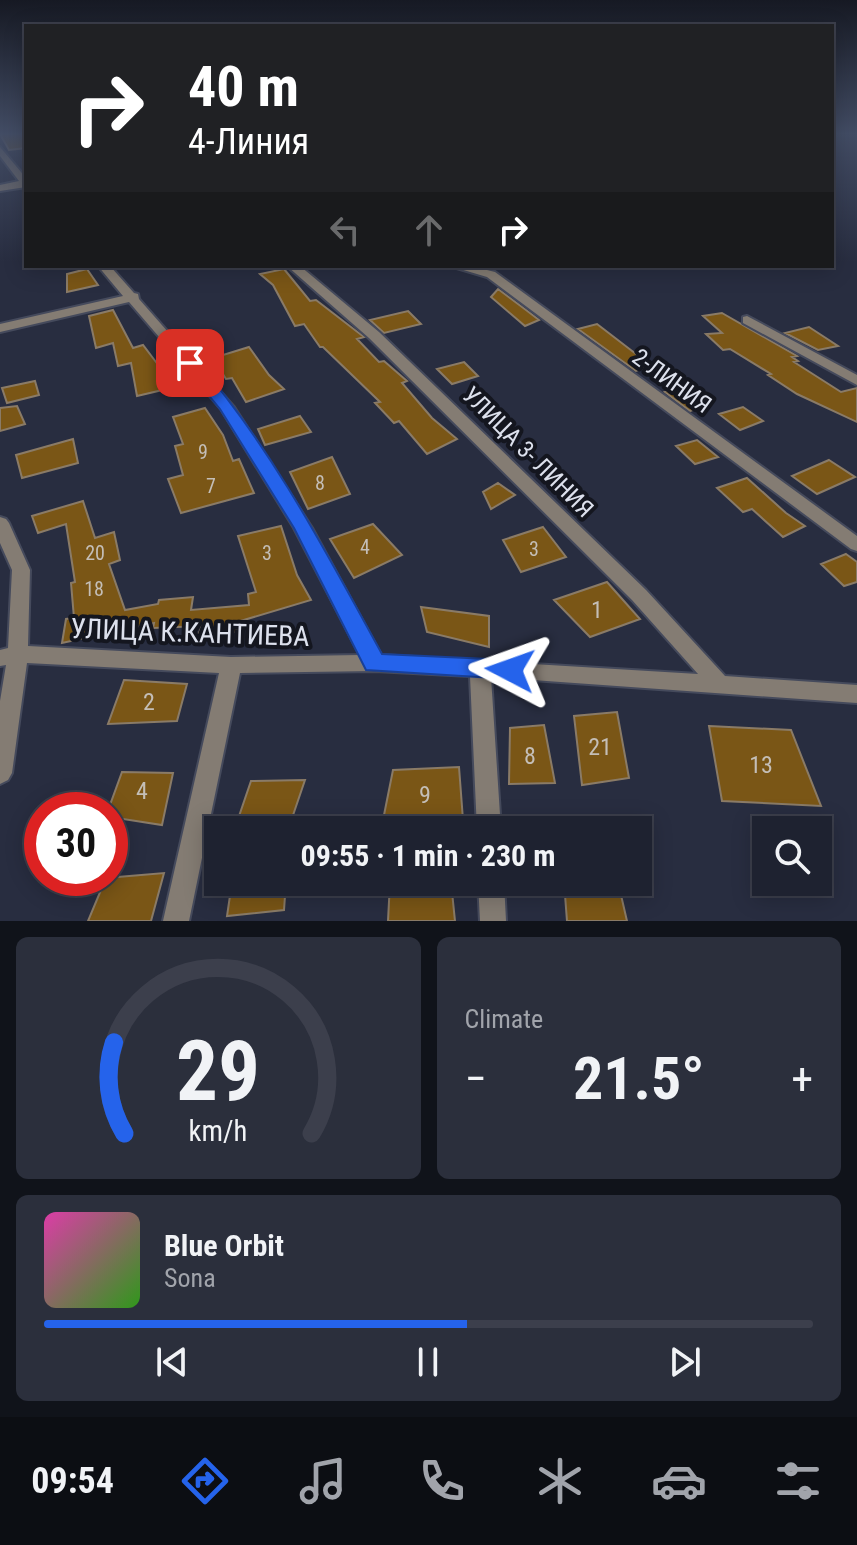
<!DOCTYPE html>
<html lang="en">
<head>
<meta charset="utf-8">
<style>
  body { margin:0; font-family:"Roboto Condensed",sans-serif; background:#2b2f3c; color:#f1f3f6; height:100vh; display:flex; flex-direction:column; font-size:30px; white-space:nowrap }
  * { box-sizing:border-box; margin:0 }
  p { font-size:26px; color:#a1a4ab }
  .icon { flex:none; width:44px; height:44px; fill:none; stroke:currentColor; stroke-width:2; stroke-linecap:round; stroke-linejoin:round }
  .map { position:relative; height:921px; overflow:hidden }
  .side { display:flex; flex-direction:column; gap:16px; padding:16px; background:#10131a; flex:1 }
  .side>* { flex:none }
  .banner { position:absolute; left:24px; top:24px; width:810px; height:244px; border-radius:0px; box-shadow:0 4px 20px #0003,0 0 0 2px #3c3f4c; background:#202124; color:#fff; overflow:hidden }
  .tools { position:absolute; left:752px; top:816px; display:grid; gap:16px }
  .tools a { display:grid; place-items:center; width:80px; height:80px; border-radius:0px; background:#1e2230; box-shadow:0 4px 20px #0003,0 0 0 2px #3c3f4c; font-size:40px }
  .speed { position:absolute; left:24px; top:792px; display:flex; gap:16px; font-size:40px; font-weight:700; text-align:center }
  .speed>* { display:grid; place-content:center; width:104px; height:104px; border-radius:50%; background:#1e2230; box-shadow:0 4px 20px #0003,0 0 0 2px #3c3f4c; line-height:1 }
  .speed .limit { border:12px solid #d22; background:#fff; color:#111 }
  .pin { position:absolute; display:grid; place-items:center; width:68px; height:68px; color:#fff; margin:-34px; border-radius:16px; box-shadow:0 4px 12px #0006 }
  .me { position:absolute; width:88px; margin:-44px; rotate:274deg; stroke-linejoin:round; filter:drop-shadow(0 0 6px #0008) }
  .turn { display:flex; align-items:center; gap:28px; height:168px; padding:0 32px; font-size:36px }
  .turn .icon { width:104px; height:104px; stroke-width:2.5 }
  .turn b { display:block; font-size:56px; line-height:68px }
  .lanes { display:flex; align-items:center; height:76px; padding:0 32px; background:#0003; justify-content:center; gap:40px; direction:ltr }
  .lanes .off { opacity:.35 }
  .big { font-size:60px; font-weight:700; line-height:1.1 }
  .side .tile { flex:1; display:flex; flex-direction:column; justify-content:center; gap:12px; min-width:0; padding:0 28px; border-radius:12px; background:#2b2f3c }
  .side .dial { align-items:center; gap:0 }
  .dial svg { height:208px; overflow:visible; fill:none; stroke:#3c3f4c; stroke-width:7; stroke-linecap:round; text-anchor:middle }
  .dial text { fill:#f1f3f6; stroke:none }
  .song { display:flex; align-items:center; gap:24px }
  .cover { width:96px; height:96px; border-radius:12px; background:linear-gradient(135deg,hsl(320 70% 55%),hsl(110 70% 35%)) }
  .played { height:8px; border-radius:4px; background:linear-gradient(90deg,#2563eb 55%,#3c3f4c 55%) }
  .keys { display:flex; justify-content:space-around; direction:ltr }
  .heat { display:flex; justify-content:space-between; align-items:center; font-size:44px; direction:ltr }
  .side .tiles { flex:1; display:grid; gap:16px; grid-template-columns:1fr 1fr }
  .tile:last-child { grid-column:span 2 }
  .trip { position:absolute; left:204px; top:816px; width:448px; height:80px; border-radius:0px; background:#1e2230; box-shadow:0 4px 20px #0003,0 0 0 2px #3c3f4c; font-weight:700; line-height:80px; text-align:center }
  .tabs { display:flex; height:128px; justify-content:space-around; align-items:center; background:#0c0e13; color:#a1a4ab }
  .tabs .icon { width:56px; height:56px }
  .tabs .selected { color:#2563eb }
  .tabs b { font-size:36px; color:#f1f3f6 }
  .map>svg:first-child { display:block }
  .building { fill:#7a5616; stroke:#8a7b67; stroke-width:2 }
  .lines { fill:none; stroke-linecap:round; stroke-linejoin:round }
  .street-casing { stroke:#454a5c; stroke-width:4 }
  .street { fill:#847c73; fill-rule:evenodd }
  .route { fill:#2563eb; stroke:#184099; stroke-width:2 }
  .labels { text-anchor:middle; stroke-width:8; stroke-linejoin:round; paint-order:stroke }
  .number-label { font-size:20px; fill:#c4beb7 }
  .street-label { font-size:24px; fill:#dde1ed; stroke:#14161f }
  .near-number-label { font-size:24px; fill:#c4beb7 }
  .near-street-label { font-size:28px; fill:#dde1ed; stroke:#14161f }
</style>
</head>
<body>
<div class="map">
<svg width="857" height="921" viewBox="0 0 857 921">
  <rect width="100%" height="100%" fill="#282d40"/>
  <path class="building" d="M0,134h26v14l-17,2z
    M87,269l11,16 -31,7v-18z
    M284,269l26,32 6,-1 48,37 -7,2 22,23 5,-1 23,20 -5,2 30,35 25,21 -30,15 -28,-33 -5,2 -19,-20 5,-1 -57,-55h-3l-16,-23 -9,2 -22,-41 -13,-11z
    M498,289l28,21 13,10 -14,6 -34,-29z
    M113,310l20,38 10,-3 16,21 17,-4 12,22 -51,12 -6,-33 -13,3 -5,-23 -17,5 -7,-32z
    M408,311l13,13 -37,9 -14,-13z
    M722,313l75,43 -5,1 6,4 -4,1 47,30 16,-4v34l-60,-28 -29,-19 3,-1 -41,-25 -7,1 -17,-16 16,-1 -19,-17z
    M597,324l39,30 17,11 -17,6 -58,-42z
    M809,327l29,19 -20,4 -33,-17z
    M249,347l20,28 15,14 -38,13 -14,-24 -6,1 -13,-21z
    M464,362l14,14 -26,8 -15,-15z
    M35,381l4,14 -32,8 -5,-15z
    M688,386l22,17 -20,8 -25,-19z
    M17,406l8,18 -25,7v-23z
    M743,407l20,14 -23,9 -21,-16z
    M205,408l18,27 10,26 6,-2 15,34 -73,20 -13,-34 15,-4 -8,-29 8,-2 -10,-27z
    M300,416l11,16 -46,13 -7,-16z
    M73,439l5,24 -56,15 -6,-23z
    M697,440l21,17 -23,7 -19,-18z
    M332,457l18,37 -42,15 -18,-37z
    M829,460l26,17 -38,17 -25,-18z
    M747,478l39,35 19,13 -22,11 -31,-28 -9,3 -26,-24z
    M498,483l17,12 -24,14 -8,-17z
    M83,501l12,37 19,-6 6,28 -11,4 16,46 33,-6 1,-4 34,-3 -2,13 58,-5 -1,-11 8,-2 -18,-56 43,-10 16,49 14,25 -74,22v10l-38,1 3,-7 -49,2 1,-5 -92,20 4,-24 8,-1 -3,-35 4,-1 -9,-58 -28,9 -6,-17z
    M373,524l29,31 -48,23 -24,-39z
    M543,527l23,30 -45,15 -18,-32z
    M846,554l11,8v20l-13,4 -23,-22z
    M607,582l33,37 -50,18 -36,-37z
    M421,607l68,9v31l-62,-15z
    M124,680l63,4 -10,37 -69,3z
    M617,712l12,66 -47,7 -8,-69z
    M544,725l11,58 -46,1 1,-56z
    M709,726l82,4 30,76 -99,-5z
    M459,767l4,53h-80l10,-50z
    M122,772l51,1 -11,52 -52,-8v-12z
    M305,780l-15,44 -54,1 15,-44z
    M514,815h46l3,15h-50z
    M164,873l-13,48h-63l18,-43z
    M232,882h54l-2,28 -57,6z
    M390,882h61l4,39h-67z
    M564,882h54l9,39h-60z"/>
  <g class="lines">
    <g class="street-casing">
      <path id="street" d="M0,147l26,31v9l-26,4v-6l19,-4 -19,-25z
        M98,266h12l24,27 4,1 1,5 95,108 78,121 69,127 317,19 -66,-74 -263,-262 -82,-72h13l79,66 267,258 79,86 132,9v18l-366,-26 10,153h-24l-7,-154 -95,-5 -135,2 -51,248h-26l56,-248 -192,-10 -15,110 -4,7 -8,4v-83l6,-36 -6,1v-16l8,-2 4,-78 -12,-27v-26l6,2 3,4 21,47 -2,76 203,11 129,-2 -66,-127 -73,-119 -92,-107 -129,30v-8l123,-28z
        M450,266h21l24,6 362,264v15l-6,-2 -364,-272z
        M747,316l110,59v10l-114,-62v-6z
        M478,882h26l2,39h-26z"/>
    </g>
    <use href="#street" class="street"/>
  </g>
  <linearGradient id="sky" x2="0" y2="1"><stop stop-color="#161923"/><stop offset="0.51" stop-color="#424c64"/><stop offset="1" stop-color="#424c64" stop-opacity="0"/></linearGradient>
  <rect width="857" height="262" fill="url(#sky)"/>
  <path class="route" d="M190,359l6,1c76,88 130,192 186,294l128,6 8,3 4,7 -4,6 -8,3 -144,-9 -72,-142 -74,-119 -38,-46z"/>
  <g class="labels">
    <g class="number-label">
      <text x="203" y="459">9</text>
      <text x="320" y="490">8</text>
      <text x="211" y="493">7</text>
      <text x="365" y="554">4</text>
      <text x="534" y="556">3</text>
      <text x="95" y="560">20</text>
      <text x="267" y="560">3</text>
      <text x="94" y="596">18</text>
    </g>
    <g class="street-label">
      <text transform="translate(672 381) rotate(36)" y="8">2-ЛИНИЯ</text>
      <text transform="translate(528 452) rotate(45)" y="8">УЛИЦА 3- ЛИНИЯ</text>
    </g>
    <g class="near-number-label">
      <text x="597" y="618">1</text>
      <text x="149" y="710">2</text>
      <text x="600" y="755">21</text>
      <text x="530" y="764">8</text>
      <text x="761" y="773">13</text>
      <text x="142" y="799">4</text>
      <text x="425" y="803">9</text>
    </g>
    <g class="near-street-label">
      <text transform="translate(190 632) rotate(2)" y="10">УЛИЦА К.КАНТИЕВА</text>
    </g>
  </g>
</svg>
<div class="tools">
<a><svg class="icon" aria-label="search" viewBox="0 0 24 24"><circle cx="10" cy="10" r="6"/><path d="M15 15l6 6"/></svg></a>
</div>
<div class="speed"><div class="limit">30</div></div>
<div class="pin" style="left:190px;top:363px;background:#d93025"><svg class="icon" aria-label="arrive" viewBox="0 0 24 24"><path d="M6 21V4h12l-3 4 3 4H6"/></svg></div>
<svg class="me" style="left:510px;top:670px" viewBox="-20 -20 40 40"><path d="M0-17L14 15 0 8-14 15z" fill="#2563eb" stroke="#fff" stroke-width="4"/></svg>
<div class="trip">09:55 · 1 min · 230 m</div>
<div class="banner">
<div class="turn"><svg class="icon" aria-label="right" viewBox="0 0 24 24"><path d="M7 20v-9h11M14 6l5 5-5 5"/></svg><div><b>40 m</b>4-Линия</div></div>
<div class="lanes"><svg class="icon off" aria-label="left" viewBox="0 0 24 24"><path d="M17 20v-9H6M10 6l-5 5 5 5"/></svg><svg class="icon off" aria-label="ahead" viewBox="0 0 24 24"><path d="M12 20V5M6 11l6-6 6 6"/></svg><svg class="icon" aria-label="right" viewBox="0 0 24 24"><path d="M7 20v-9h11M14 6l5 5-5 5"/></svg></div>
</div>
</div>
<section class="side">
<div class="tiles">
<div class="tile dial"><svg viewBox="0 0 100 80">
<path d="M14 69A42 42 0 1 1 86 69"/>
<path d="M14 69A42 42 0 0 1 10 34" stroke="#2563eb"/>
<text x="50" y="56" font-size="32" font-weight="700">29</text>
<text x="50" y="72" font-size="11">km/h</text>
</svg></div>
<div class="tile"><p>Climate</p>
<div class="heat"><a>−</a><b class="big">21.5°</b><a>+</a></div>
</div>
<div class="tile">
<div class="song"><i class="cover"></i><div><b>Blue Orbit</b><p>Sona</p></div></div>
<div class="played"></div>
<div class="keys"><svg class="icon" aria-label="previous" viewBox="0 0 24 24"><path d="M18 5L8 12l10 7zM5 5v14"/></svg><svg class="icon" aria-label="pause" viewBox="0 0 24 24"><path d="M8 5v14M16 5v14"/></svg><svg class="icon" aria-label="next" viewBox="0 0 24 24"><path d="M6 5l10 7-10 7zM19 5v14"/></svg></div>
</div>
</div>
</section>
<nav class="tabs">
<b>09:54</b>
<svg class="icon selected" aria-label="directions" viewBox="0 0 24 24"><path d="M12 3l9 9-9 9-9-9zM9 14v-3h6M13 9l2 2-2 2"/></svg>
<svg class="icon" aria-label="music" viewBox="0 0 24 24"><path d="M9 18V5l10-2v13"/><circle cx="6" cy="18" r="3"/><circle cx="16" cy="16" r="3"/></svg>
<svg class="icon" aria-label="phone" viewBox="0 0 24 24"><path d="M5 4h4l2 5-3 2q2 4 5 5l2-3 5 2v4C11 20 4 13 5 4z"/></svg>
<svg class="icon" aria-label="climate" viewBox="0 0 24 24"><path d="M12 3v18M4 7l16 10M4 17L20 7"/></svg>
<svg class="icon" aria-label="car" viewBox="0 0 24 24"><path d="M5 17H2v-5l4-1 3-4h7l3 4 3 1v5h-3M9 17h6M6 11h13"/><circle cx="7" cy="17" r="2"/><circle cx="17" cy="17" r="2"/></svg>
<svg class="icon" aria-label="filters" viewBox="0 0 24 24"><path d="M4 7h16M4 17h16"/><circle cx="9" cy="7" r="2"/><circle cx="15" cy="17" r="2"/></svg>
</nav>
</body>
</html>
